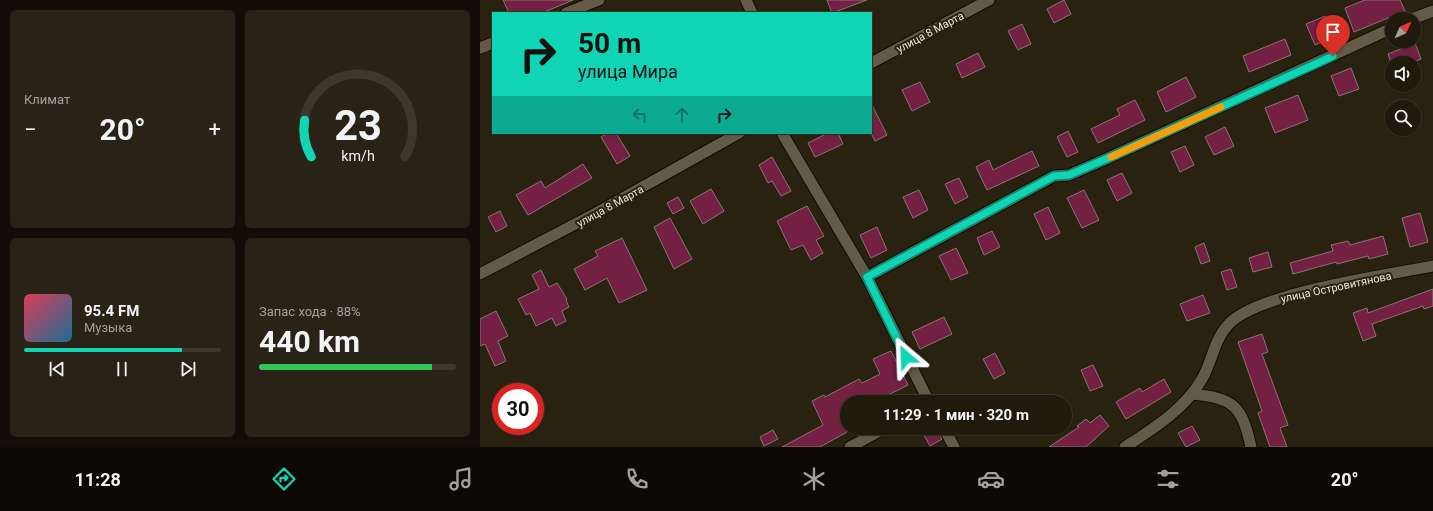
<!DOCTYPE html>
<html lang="ru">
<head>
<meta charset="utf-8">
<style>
  body { margin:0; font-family:Roboto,sans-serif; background:#282316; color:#f1f3f6; height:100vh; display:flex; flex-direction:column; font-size:15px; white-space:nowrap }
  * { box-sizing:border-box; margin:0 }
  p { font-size:13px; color:#a2a19d }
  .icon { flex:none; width:22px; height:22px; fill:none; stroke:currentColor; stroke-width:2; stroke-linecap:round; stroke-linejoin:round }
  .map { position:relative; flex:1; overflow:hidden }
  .details { display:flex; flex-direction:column; gap:10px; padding:10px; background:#120e07; width:480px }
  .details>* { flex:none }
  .top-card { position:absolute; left:12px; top:12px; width:380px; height:122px; border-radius:0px; box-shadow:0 1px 3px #0004,0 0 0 1px #3d382e; background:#10d5b4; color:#111; overflow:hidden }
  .needle { width:26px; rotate:45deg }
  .fabs { position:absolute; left:905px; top:12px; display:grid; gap:8px }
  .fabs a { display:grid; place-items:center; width:36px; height:36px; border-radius:50%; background:#201a0d; box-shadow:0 1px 3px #0004,0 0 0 1px #3d382e; font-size:20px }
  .speed { position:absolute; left:12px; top:383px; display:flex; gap:8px; font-size:20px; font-weight:700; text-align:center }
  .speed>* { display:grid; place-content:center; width:52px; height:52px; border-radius:50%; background:#201a0d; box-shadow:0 1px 3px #0004,0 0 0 1px #3d382e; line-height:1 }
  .speed .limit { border:6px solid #d22; background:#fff; color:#111 }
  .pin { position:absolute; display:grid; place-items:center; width:34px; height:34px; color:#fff; margin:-41px -17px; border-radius:50% 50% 50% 0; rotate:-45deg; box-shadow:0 0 4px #0007 }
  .pin .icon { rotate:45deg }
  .me { position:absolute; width:44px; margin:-22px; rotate:334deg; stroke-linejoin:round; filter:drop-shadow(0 0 3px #0008) }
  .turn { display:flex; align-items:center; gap:14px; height:84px; padding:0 20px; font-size:18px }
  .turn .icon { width:52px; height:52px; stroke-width:2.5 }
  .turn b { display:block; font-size:28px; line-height:34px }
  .lanes { display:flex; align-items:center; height:38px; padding:0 20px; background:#0003; justify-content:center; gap:20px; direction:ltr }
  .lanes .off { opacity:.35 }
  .big { font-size:30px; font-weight:700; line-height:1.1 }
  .details .widget { flex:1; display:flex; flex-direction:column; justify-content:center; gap:6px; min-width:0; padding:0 14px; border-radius:6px; background:#282316 }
  .details .dial { align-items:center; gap:0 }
  .dial svg { height:104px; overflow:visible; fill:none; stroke:#3d382e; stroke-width:7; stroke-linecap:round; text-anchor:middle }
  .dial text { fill:#f1f3f6; stroke:none }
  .song { display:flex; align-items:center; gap:12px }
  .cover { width:48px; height:48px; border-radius:6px; background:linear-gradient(135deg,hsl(350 70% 55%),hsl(200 70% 35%)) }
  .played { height:4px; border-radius:2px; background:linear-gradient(90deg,#10d5b4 80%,#3d382e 80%) }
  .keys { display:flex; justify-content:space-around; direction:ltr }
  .heat { display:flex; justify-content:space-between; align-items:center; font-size:22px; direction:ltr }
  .charge { height:6px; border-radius:3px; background:linear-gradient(90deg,#34c759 88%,#3d382e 0) }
  .details .tiles { flex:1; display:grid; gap:10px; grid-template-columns:repeat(2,1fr) }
  .trip { position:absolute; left:360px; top:395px; width:232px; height:40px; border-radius:20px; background:#201a0d; box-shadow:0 1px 3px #0004,0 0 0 1px #3d382e; font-weight:700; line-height:40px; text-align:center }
  .dock { display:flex; height:64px; justify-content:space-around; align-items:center; background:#0d0a05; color:#a2a19d }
  .dock .icon { width:28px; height:28px }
  .dock .selected { color:#10d5b4 }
  .dock b { font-size:18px; color:#f1f3f6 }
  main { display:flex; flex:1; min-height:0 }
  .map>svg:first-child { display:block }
  .building { fill:#742042; stroke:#8b7379 }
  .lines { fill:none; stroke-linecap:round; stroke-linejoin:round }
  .minor-casing { stroke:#120b00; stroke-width:13 }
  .minor { stroke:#635a48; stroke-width:11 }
  .route-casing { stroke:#0a8a75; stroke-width:10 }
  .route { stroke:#10d5b4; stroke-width:7 }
  .slow { stroke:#f59e0b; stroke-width:7 }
  .labels { text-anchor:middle; stroke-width:4; stroke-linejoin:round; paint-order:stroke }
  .street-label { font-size:11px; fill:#ebe6dc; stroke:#2a2211 }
</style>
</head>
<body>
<main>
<section class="details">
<div class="tiles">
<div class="widget"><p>Климат</p>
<div class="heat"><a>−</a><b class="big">20°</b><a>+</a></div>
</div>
<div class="widget dial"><svg viewBox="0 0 100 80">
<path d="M14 69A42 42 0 1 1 86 69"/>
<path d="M14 69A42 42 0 0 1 9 41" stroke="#10d5b4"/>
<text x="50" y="56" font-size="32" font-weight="700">23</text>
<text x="50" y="72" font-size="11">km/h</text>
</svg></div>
<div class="widget">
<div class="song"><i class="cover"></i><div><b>95.4 FM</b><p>Музыка</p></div></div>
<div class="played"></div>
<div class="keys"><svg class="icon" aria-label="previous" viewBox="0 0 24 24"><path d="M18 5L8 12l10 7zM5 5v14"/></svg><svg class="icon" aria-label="pause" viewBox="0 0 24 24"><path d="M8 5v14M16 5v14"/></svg><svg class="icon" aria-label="next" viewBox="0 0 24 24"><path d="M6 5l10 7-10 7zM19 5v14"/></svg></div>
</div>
<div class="widget"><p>Запас хода · 88%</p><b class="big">440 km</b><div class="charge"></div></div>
</div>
</section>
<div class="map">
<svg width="953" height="447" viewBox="0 0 953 447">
  <rect width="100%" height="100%" fill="#2a2211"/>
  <path class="building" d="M23,0h70l-31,13h-33z
    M347,0h40l-35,13z
    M584,0l7,14 -17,9 -7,-14z
    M885,0h35l5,11 -51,21 -9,-24z
    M845,16l8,21 -18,8 -9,-21z
    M542,24l9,20 -13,6 -10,-19z
    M805,39l6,16 -42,17 -6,-16z
    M935,43l6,16 -9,4h-21l-3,-9z
    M498,53l7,14 -23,11 -6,-14z
    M871,68l8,21 -20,7 -8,-20z
    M706,77l10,20 -30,15 -9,-20z
    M440,82l10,20 -18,9 -10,-21z
    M818,95l10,25 -33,13 -10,-25z
    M655,100l10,20 -47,23 -7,-14 29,-14 -3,-6z
    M391,103l16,32 -12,6 -4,-8z
    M745,127l9,19 -20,9 -9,-18z
    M588,131l10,21 -11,5 -10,-20z
    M128,133h8l14,23 -13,8 -16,-27z
    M348,133h10l5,11 -28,13 -7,-14z
    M705,146l9,19 -14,7 -9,-20z
    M552,151l7,15 -52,24 -11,-23 13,-7 4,10z
    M292,157l19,34 -10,5 -9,-15 -4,2 -9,-18z
    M103,164l9,14 -64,37 -12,-20 25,-14 4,7z
    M642,173l10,20 -15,8 -10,-21z
    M479,178l9,19 -13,7 -10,-20z
    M231,189l13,22 -21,13 -13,-23z
    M439,190l9,20 -15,8 -10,-21z
    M604,190l15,30 -17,8 -15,-30z
    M198,197l6,11 -11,6 -6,-11z
    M327,206l17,30 -8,4 7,13 -12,7 -8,-15 -12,5 -14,-29z
    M568,207l12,26 -14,7 -12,-26z
    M20,211l7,15 -11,6 -8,-15z
    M940,213l8,29 -18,5 -8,-29z
    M190,218l22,41 -18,10 -20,-42z
    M397,227l10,23 -16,8 -11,-23z
    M512,231l8,16 -16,8 -7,-17z
    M903,236l5,18 -19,5 -1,-3 -31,8 -1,-2 -43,12 -3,-11 43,-12 -2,-6 17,-4 2,4z
    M142,238l25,52 -28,13 -12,-25 -22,12 -11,-21 24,-13 -3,-5z
    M724,243l6,18 -9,3 -6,-17z
    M476,248l12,25 -17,7 -12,-24z
    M788,252l4,15 -19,5 -4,-14z
    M751,269l6,18 -10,3 -6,-18z
    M61,270l8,17 8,-4 10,16 -1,1 3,7 -7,4 4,10 -10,5 -4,-8 -16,8 -6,-13 -4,2 -8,-16 21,-10 -7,-14z
    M953,289v17l-9,3 -1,-3 -51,18 4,12 -13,5 -10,-28 14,-5 1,5z
    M723,295l7,18 -23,8 -7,-17z
    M16,311l12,25 -10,5 8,20 -11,5 -10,-22 -5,2v-27z
    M464,317l8,17 -32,15 -8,-17z
    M782,334l6,18 -6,2 26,71 -8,3 7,19h-17l-12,-34 4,-2 -24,-69z
    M411,351l17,34 -28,14 2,3h-35v30l-27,15h-38l41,-22 -11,-24 12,-6 1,2 34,-18 3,4 18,-9 -7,-15z
    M515,353l10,20 -11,6 -11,-20z
    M613,365l10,21 -13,5 -9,-21z
    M684,379l7,13 -45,27 -10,-17 24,-14 2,4z
    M620,415l9,11 -23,21h-37l30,-20 -2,-1 9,-7 4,4z
    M712,426l8,14 -14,7 -8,-14z
    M440,428h16l6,11 -12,7z
    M293,430l5,9 -14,7 -4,-9z"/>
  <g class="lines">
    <g class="minor-casing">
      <path id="minor" d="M266,0l6,13
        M86,13l33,-13
        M932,19l21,-8
        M0,48l13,-5
        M391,63l118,-63
        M302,133l85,144 59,119 -7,6
        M0,274l116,-61 143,-80
        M387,277l187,-101 15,-1 37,-16 286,-131
        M712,394c42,4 50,12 59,53
        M464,428l10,19
        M370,447l35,-19
        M645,447c28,-18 60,-38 77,-68 10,-17 12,-39 26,-54 27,-32 161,-50 205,-59"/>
    </g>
    <use href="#minor" class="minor"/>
  </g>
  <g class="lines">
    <g class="route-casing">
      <path id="route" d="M426,357l-39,-80 187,-101 15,-1 37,-16 227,-103"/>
    </g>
    <use href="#route" class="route"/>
    <path class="slow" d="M631,157l110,-50"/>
  </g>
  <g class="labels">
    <g class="street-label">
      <text transform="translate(450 32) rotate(-28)" y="4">улица 8 Марта</text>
      <text transform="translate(130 206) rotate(-29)" y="4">улица 8 Марта</text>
      <text transform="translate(856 287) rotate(-12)" y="4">улица Островитянова</text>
    </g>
  </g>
</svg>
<div class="fabs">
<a><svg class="needle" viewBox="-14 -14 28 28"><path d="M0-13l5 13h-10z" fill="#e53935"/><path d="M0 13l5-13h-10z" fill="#a2a19d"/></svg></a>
<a><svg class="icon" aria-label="sound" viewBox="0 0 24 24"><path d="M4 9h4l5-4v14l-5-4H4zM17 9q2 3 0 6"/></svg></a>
<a><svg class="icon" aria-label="search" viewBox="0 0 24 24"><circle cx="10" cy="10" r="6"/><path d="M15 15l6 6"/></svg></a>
</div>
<div class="speed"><div class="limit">30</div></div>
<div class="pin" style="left:853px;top:56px;background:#d93025"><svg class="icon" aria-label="arrive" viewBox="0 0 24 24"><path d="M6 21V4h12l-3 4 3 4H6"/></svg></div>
<svg class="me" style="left:426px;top:357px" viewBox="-20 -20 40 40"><path d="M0-17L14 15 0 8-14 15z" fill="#10d5b4" stroke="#fff" stroke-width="4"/></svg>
<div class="trip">11:29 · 1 мин · 320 m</div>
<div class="top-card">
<div class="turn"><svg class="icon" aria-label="right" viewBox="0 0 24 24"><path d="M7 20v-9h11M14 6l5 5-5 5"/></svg><div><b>50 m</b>улица Мира</div></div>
<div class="lanes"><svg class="icon off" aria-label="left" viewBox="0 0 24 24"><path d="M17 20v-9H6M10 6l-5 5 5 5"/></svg><svg class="icon off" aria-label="ahead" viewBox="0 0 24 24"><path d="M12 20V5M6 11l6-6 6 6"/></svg><svg class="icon" aria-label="right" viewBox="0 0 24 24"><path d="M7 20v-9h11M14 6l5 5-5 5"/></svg></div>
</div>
</div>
</main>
<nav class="dock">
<b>11:28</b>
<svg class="icon selected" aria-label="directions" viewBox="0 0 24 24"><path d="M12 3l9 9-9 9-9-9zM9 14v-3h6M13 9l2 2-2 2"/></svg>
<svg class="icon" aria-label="music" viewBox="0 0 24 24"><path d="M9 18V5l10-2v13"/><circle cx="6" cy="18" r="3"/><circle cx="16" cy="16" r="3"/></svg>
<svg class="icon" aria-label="phone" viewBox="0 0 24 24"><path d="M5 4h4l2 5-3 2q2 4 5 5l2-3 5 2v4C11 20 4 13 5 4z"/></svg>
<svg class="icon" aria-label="climate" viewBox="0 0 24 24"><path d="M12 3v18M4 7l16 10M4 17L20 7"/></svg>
<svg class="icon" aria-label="car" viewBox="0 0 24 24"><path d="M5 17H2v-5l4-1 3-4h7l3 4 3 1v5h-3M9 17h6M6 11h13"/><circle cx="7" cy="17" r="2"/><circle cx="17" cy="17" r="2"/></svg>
<svg class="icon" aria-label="filters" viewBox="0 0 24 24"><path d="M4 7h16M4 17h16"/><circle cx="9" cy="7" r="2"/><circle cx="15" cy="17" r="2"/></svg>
<b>20°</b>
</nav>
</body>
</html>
